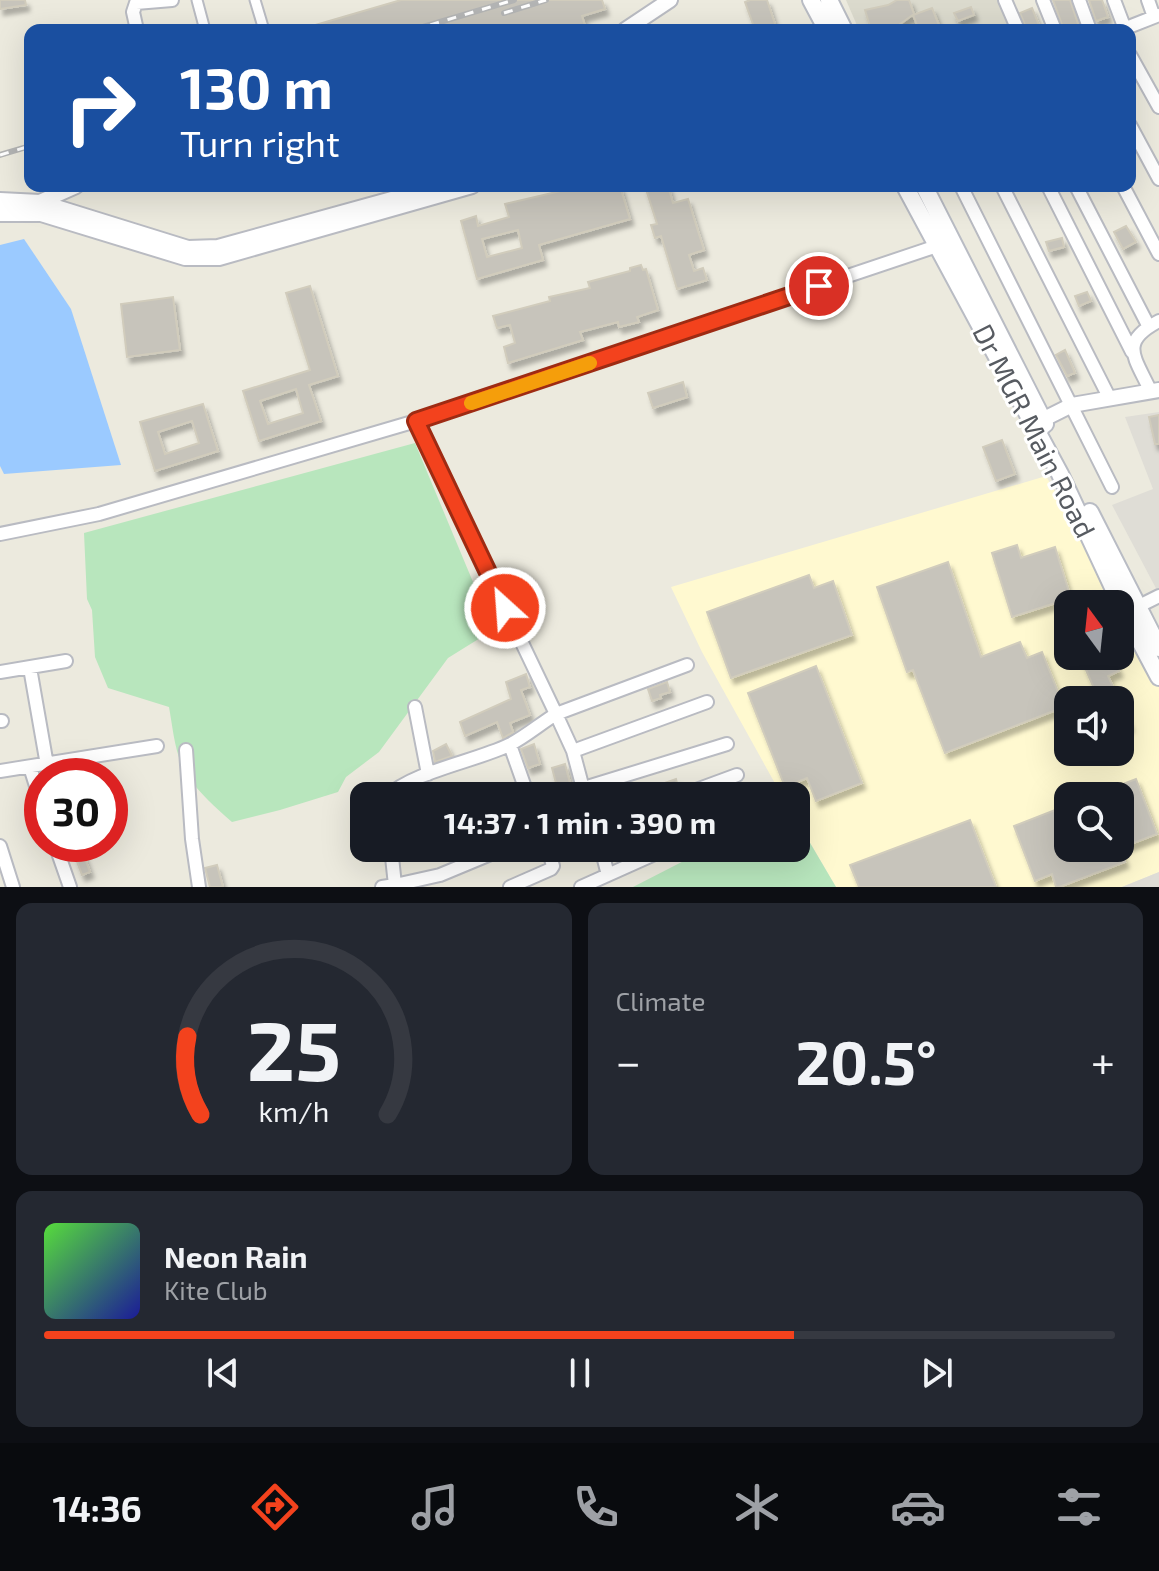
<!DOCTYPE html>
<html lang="en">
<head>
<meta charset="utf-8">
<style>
  body { margin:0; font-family:"Exo 2",sans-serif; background:#242831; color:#f1f3f6; height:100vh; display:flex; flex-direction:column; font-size:30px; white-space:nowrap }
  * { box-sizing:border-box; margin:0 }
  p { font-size:26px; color:#9ea1a6 }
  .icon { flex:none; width:44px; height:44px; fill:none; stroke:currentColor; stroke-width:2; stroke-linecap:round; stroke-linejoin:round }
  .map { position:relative; height:887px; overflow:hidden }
  .drawer { display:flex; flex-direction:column; gap:16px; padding:16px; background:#0d0f14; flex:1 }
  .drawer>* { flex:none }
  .banner { position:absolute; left:24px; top:24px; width:1112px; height:168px; border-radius:16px; box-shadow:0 8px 32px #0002; background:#1a4fa0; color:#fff; overflow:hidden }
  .needle { width:52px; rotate:345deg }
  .buttons { position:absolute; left:1054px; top:590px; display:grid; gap:16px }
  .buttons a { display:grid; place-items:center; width:80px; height:80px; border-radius:16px; background:#171b24; box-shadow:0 8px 32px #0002; font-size:40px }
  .speed { position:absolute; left:24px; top:758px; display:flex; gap:16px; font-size:40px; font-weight:700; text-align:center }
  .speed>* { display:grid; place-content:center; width:104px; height:104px; border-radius:50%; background:#171b24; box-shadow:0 8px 32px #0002; line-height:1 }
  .speed .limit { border:12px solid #d22; background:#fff; color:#111 }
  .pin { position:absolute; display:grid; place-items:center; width:68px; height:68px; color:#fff; margin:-34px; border:4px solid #fff; border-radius:50%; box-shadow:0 2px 8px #0007 }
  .me { position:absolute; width:88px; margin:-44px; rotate:334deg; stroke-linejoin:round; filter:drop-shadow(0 0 6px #0008) }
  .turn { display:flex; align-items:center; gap:28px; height:168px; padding:0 24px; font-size:36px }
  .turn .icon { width:104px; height:104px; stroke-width:2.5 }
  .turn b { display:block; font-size:56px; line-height:68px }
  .big { font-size:60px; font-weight:700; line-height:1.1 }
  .drawer .card { flex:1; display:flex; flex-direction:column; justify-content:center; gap:12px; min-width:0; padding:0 28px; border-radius:16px; background:#242831 }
  .drawer .dial { align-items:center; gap:0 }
  .dial svg { height:208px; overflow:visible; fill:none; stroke:#363941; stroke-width:7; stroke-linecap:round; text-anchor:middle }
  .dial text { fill:#f1f3f6; stroke:none }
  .song { display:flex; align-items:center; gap:24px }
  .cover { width:96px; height:96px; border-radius:12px; background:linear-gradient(135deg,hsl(110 70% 55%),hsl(240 70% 35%)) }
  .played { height:8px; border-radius:4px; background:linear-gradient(90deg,#f3421d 70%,#363941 70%) }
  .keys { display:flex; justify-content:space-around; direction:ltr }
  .heat { display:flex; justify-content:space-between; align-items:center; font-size:44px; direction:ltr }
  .drawer .tiles { flex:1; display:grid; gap:16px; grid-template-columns:1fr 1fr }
  .card:last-child { grid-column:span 2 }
  .trip { position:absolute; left:350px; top:782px; width:460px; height:80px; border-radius:16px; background:#171b24; box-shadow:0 8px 32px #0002; font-weight:700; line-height:80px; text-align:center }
  .dock { display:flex; height:128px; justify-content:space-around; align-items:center; background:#090b0e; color:#9ea1a6 }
  .dock .icon { width:56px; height:56px }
  .dock .active { color:#f3421d }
  .dock b { font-size:36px; color:#f1f3f6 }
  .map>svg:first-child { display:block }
  .commercial { fill:#fff9d0; fill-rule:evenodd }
  .industrial { fill:#dfddd6 }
  .education { fill:#dbdacd }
  .green { fill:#b8e6bd }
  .water { fill:#9bcaff }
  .building { fill:#c7c4bb; stroke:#d1ccbc; stroke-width:2; fill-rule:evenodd; filter:url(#shadow) }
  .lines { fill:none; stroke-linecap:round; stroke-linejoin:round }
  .pedestrian-casing { stroke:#b9bbc2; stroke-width:13 }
  .minor-casing { stroke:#b9bbc2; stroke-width:16 }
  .tertiary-casing { stroke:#b9bbc2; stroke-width:18 }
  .secondary-casing { stroke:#b9bcc4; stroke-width:20 }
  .pedestrian { stroke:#fff; stroke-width:9 }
  .minor { stroke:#fff; stroke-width:12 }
  .tertiary { stroke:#fff; stroke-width:14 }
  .secondary { stroke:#fff; stroke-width:16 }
  .rail-casing { stroke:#b3b4b4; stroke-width:6 }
  .rail { stroke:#fff; stroke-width:3; stroke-dasharray:9; stroke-linecap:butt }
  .route-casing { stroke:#9e2b13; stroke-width:20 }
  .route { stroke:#f3421d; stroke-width:14 }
  .slow { stroke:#f59e0b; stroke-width:14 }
  .labels { text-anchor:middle; stroke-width:6; stroke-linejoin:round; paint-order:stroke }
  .street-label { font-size:28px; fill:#575b61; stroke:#fff }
</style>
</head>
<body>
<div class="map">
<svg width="1159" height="887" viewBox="0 0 1159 887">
  <defs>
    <filter id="shadow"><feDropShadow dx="3.5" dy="6" stdDeviation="2" flood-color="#0004"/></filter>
  </defs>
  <rect width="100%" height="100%" fill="#eceade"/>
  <path class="commercial" d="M1046,476l72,128h-50v52h52v-48l39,69v195l-37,15h-286l-40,-68v-23h-14l-80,-144 -31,-65zM1068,700h52v52h-52zM1068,796h52v52h-52z"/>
  <path class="industrial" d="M1159,412v182l-47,-89 41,-16 -28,-72z
    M1159,872v15h-37z"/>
  <path class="education" d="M846,0h153l11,30h-151z"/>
  <path class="green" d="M415,443l78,187 -45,28 -69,94 -33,25 -8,15 -58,18 -48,12c-16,-14 -33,-29 -45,-47 -12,-19 -14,-46 -18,-68l-61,-19 -13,-31 -3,-47 -5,-11 -3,-66z
    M796,819l40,68h-203l76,-39h87z"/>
  <path class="water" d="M24,239l47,70 50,156 -117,9 -4,-8v-221z"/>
  <path class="building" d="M0,0h25l1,5 -26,4z
    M401,0h201l3,9 -23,7 3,10 -13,4h-267v-2z
    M750,0h17l10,30h-22l-10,-28z
    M897,0h12l5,14 -18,13 -25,3 -6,-20 23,-5z
    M1053,0h17l9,27 -15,3z
    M1089,0h13l6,17 -12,4z
    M971,7l3,8 -16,6 -4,-8z
    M932,8l9,22h-22l-6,-15z
    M1032,8l9,22h-14l-7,-17z
    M582,186h38l10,33 -91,26 4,15 -66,19 -16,-58 15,-5 2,10 31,-9 -4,-13zM518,230l4,18 -35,9 -5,-18z
    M645,186h23l5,17 15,-4 16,51 -15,5 5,16 9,-3 4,12 -30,9 -16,-53 -6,2 -4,-13 6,-1z
    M1126,226l10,16 -13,7 -9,-17z
    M1062,238l2,9 -15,4 -3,-9z
    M641,265l2,5 3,-1 12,41 -21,7 2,5 -20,5 -1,-5 -38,10 3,8 -75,23 -4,-16 11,-4 -5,-18 -13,3 -4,-12 57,-15 -1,-4 41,-9 -2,-6 42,-11v-3z
    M310,286l28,90 -29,9 12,36 -62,20 -16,-50 67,-21 -24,-77zM296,389l7,24 -35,11 -8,-23z
    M1087,292l4,9 -12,5 -4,-10z
    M173,297l7,53 -53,7 -6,-53z
    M1065,350l10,23 -8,3 -11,-21z
    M683,382l4,15 -34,11 -5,-15z
    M203,404l15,47 -63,20 -15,-49zM192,421l7,22 -34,11 -7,-22z
    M1159,415v29h-4l-6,-27z
    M1002,440l13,34 -19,7 -13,-34z
    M1017,545l4,13 34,-11 16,51 -59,19 -20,-64z
    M948,562l33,95 39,-15 7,16 15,-6 22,55 -119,46 -32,-83 -6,2 -30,-85z
    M809,575l5,13 19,-7 19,54 -121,43 -24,-66z
    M1080,656h32l7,15 -11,5 11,24h-20z
    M816,666l46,117 -46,18 -9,-23 -22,9 -37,-94z
    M526,674l4,13 -9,3 9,25 -20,8 3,9 -10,6 -6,-16 -32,14 -5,-14 51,-23 -5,-17z
    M667,682l3,10 -10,3 1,3 -9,3 -4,-12z
    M1120,702l10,24 -10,4z
    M446,744l6,12 -17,6 -2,-11z
    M534,744l6,20 -12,4 -7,-19z
    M565,764l5,19 -13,4 -5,-19z
    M676,779l2,8 -28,9 -3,-7z
    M1136,779l21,55 -37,14 5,14 -66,25h-3l-4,-13 -17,7 -21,-55 54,-21v43h52v-52l-26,-1z
    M970,820l26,67h-137l-9,-22z
    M83,853l7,19 -8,3 -7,-19z
    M217,865l6,22h-13l-5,-19z"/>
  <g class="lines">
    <g class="pedestrian-casing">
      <path id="pedestrian" d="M197,0l8,30
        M255,0l9,30"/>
    </g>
    <g class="minor-casing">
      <path id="minor" d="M1005,0l13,30
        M1043,0l12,30
        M1079,0l11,30
        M1114,0l11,29
        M1148,0l6,17
        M137,30l-4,-18 3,-9 36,-3
        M1121,30l38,-15
        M1130,55l29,52
        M1130,125l29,54
        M961,186l151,301
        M1002,186l107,211
        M1048,186l84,166
        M1076,186l73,141
        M1123,186l36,68
        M1150,390c-16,-34 -31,-48 9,-69
        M0,534l99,-20 317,-93 521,-175
        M1133,609l26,-13
        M30,668l17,97
        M0,672l66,-11
        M415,707l13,67
        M0,721h2
        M510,745l18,51
        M186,750l6,89 7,48
        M573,751l134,-49
        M30,767l12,38
        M0,771l157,-25
        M388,796c24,-24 88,-35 121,-51 16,-8 31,-21 47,-31l-140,-293
        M558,796l169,-52
        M585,796l-12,-45 -17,-37 131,-49
        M680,796l57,-21
        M55,844l15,43
        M0,846l13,41
        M601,848l7,27
        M382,887l13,-2 -4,-37
        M395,887v-2l45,-10 65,-27
        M510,887l41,-18 2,-3 -5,-18
        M581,887l87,-39"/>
    </g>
    <g class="tertiary-casing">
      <path id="tertiary" d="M625,30l45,-30
        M0,200l40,2 148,46 30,-1 221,-61
        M40,202l36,-16
        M0,214h41l144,44h34l253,-72
        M1034,424l38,-19 87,-15"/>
    </g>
    <g class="secondary-casing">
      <path id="secondary" d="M811,0l16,30
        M829,0l15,30
        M905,186l155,288 65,139 34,64
        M924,186l121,238
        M1090,512l69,136"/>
    </g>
    <use href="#pedestrian" class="pedestrian"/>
    <use href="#minor" class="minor"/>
    <use href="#tertiary" class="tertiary"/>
    <use href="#secondary" class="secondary"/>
    <g class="rail-casing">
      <path id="rail" d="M504,13l42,-13
        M413,30l101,-30
        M0,155l30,-9"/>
    </g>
    <use href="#rail" class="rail"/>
  </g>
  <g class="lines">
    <g class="route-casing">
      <path id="route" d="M505,608l-89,-187 403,-135"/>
    </g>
    <use href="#route" class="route"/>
    <path class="slow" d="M471,403l119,-40"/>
  </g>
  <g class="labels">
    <g class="street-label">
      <text transform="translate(1034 431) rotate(63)" y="10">Dr MGR Main Road</text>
    </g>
  </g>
</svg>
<div class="buttons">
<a><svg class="needle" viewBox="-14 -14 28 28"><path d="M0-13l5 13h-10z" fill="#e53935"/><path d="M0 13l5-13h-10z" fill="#9ea1a6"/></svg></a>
<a><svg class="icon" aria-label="sound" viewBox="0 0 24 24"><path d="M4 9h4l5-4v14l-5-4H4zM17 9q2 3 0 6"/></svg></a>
<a><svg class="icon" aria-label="search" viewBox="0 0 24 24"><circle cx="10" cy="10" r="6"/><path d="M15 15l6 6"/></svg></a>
</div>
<div class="speed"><div class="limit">30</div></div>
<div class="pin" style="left:819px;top:286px;background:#d93025"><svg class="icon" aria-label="arrive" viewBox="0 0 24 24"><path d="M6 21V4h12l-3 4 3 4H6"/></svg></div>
<svg class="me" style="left:505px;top:608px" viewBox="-20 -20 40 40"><circle r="17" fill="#f3421d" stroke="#fff" stroke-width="3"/><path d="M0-11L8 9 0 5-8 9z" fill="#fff"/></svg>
<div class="trip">14:37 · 1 min · 390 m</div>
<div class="banner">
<div class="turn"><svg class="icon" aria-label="right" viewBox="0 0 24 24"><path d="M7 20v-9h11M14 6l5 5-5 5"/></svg><div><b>130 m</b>Turn right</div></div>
</div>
</div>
<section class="drawer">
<div class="tiles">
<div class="card dial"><svg viewBox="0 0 100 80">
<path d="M14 69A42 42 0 1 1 86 69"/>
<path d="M14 69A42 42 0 0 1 9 39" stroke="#f3421d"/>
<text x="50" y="56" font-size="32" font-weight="700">25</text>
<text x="50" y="72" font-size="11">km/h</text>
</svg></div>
<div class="card"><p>Climate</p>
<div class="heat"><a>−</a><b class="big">20.5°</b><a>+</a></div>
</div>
<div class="card">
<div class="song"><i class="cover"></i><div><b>Neon Rain</b><p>Kite Club</p></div></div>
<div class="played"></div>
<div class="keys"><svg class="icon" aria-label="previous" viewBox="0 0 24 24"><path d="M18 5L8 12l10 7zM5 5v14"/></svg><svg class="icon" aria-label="pause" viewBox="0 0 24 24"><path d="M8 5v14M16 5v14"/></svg><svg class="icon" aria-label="next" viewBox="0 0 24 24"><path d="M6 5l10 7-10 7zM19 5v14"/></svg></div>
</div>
</div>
</section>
<nav class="dock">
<b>14:36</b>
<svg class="icon active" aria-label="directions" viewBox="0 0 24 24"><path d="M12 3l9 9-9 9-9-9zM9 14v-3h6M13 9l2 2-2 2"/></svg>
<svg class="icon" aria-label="music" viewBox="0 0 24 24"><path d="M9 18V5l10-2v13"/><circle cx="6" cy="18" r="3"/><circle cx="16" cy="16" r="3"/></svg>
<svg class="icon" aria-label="phone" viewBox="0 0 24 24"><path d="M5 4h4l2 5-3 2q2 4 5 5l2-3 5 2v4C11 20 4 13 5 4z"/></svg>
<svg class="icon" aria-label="climate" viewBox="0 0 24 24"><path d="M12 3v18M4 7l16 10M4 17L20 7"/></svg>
<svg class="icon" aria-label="car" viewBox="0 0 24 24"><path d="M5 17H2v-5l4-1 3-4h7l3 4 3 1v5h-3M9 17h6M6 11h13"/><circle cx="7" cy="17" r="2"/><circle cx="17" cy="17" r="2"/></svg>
<svg class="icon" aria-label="filters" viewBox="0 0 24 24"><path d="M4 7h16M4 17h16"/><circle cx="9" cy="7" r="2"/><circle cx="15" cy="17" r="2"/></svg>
</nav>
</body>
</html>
